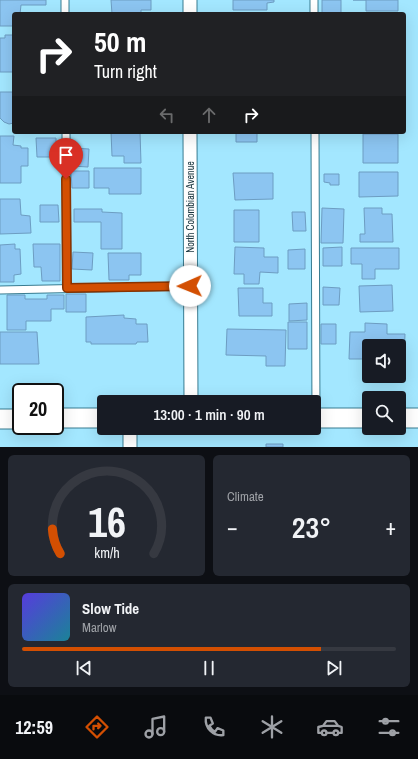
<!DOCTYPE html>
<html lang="en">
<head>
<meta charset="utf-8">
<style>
  body { margin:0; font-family:"Archivo Narrow",sans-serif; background:#242831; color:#f1f3f6; height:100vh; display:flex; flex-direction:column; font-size:15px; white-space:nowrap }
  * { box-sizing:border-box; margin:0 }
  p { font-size:13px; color:#9ea1a6 }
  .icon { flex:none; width:22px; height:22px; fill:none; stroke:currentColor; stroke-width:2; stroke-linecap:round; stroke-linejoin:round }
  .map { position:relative; height:447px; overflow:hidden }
  .drawer { display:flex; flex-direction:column; gap:8px; padding:8px; background:#0d0f14; flex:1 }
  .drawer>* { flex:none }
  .hud { position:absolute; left:12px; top:12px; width:394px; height:122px; border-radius:4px; box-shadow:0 4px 16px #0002; background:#202124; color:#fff; overflow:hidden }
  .buttons { position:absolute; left:362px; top:339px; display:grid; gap:8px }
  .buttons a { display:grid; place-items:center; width:44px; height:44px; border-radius:4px; background:#171b24; box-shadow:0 4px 16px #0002; font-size:20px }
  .speed { position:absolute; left:12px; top:383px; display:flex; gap:8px; font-size:20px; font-weight:700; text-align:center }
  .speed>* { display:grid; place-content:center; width:52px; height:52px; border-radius:50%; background:#171b24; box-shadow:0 4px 16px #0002; line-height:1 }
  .speed .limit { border:2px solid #111; border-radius:6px; background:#fff; color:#111 }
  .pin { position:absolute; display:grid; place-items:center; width:34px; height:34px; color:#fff; margin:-41px -17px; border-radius:50% 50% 50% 0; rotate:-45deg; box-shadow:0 0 4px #0007 }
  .pin .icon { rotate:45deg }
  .me { position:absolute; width:44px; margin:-22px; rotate:269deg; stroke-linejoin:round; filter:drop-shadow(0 0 3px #0008) }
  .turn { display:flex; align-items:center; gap:14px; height:84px; padding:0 16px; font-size:18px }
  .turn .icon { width:52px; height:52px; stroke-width:2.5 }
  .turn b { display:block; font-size:28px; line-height:34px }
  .lanes { display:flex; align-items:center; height:38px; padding:0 16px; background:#0003; justify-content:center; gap:20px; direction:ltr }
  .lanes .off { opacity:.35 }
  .big { font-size:30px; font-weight:600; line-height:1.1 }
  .drawer .card { flex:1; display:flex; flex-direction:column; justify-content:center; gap:6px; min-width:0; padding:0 14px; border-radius:6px; background:#242831 }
  .drawer .dial { align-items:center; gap:0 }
  .dial svg { height:104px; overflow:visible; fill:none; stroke:#363941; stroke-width:7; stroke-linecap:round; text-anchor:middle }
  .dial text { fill:#f1f3f6; stroke:none }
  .song { display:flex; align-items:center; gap:12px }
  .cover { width:48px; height:48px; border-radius:6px; background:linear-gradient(135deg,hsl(250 70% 55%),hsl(190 70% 35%)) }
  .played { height:4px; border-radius:2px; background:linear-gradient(90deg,#d34f02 80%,#363941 80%) }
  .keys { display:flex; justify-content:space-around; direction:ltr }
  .heat { display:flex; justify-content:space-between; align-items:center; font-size:22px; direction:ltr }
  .drawer .tiles { flex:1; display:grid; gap:8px; grid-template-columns:1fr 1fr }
  .card:last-child { grid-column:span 2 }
  .trip { position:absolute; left:97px; top:395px; width:224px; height:40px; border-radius:4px; background:#171b24; box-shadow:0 4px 16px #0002; font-weight:600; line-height:40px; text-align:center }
  .menu { display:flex; height:64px; justify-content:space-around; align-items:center; background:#090b0e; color:#9ea1a6 }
  .menu .icon { width:28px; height:28px }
  .menu .current { color:#d34f02 }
  .menu b { font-size:18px; color:#f1f3f6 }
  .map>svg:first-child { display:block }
  .building { fill:#8cc5f1; stroke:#6d9dc2 }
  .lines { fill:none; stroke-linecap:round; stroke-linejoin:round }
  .lane-casing { stroke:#397c91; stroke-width:9 }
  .street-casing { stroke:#397c91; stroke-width:15 }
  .secondary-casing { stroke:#397c91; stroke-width:21 }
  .lane { stroke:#fff; stroke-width:7 }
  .street { stroke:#fff; stroke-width:13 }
  .secondary { stroke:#fff; stroke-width:19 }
  .route-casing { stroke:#893301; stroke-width:10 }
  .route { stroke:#d34f02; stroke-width:7 }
  .labels { text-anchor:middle; stroke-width:3; stroke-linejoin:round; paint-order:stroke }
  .street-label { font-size:10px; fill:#19353e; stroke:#fcfcfc }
</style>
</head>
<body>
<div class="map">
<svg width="418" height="447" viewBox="0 0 418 447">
  <rect width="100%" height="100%" fill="#a3e7ff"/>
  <path class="building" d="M0,0h46v5h-25l-1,9h-6l-1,12h-13z
    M111,0h40v10h-10v4h-29z
    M233,0h41v2l-7,1v7h-34z
    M322,0h19v14h-19z
    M353,0h45v11h-32v-11z
    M5,35h9v37h-14v-34h5z
    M0,92h14v31l-5,1 -5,-2 -4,-4z
    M111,132h29l1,31h-17v-7h-12z
    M236,132h21v10h-21z
    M363,134h35v29h-35z
    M0,136h14l-1,9 8,1v2h7v18h-7v17h-21z
    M36,138h20v19h-19z
    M72,148l17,1 -1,18 -16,-1z
    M94,168h47v26h-32v-6h-15z
    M71,171h18v17h-17z
    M359,172h39v24l-39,1z
    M233,173h40v26l-38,1z
    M324,174h15v11h-9v-2l-6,-1z
    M0,199h20l1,16 9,1 1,17 -31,1z
    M40,205h18l1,17h-19z
    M322,208l22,1 -1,34h-22z
    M364,208h18v6h10l1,28h-33v-8h5z
    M74,209h28v3l20,1v36h-21v-27h-27z
    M234,210h25v32h-25z
    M292,212h13l1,19h-13z
    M15,244v5h5l1,25 -7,1v7h-14v-37z
    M33,244h27v37h-18l-1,-14h-7z
    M235,247l29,1v9h14v16l-18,-1 -1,12h-15v-10h-10z
    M342,247v19h-19v-18z
    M351,248h48v21h-24v10h-13v-15h-11z
    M305,249v20h-17v-19z
    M73,252l20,1 -1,17 -20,-1z
    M108,253h33v22h-12v5h-20z
    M392,285l1,26 -33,1 -1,-26z
    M323,287l17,1 -1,17h-16z
    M238,288h25v15h9v13h-33z
    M66,294h20v18h-20z
    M7,295h18v4h22v-4h17v14h-13v12h-25v9h-19z
    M307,303v17l-18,1v-17z
    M124,315v3l12,1v5h11l1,18h-11l-1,2h-45v-2h-5v-25z
    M288,322h19v27h-19z
    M365,323l22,1v10h18l-1,26h-5v-14h-30v13h-20l1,-27h15z
    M321,324h15v20h-15z
    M227,329l59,1 -1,36h-19v-10l-40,-1z
    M0,332h37l2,32h-39z
    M266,444h17v3h-17z"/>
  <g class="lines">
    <g class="lane-casing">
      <path id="lane" d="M65,0v14
        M314,0v14
        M66,132l1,156
        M315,132l1,286
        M0,290l190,-4"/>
    </g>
    <g class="street-casing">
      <path id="street" d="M190,0v14
        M190,132l1,270
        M130,428v19"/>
    </g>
    <g class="secondary-casing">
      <path id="secondary" d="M55,418h49
        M314,418h55
        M399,418h19
        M0,419h21"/>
    </g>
    <use href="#lane" class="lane"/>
    <use href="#street" class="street"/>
    <use href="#secondary" class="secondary"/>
  </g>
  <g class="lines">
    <g class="route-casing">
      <path id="route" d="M66,179l1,109 123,-2"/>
    </g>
    <use href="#route" class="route"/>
  </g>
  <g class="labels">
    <g class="street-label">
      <text transform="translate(190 207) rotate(-90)" y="4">North Colombian Avenue</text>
    </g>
  </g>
</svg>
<div class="buttons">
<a><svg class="icon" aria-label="sound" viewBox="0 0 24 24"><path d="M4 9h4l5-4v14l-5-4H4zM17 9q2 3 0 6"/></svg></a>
<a><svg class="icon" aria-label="search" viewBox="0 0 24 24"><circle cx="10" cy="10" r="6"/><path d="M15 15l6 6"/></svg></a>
</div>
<div class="speed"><div class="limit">20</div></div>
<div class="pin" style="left:66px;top:179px;background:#d93025"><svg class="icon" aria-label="arrive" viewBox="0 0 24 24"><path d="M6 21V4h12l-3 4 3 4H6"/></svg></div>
<svg class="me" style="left:190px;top:286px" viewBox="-20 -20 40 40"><circle r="19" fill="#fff"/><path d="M0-13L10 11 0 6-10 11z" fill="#d34f02"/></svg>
<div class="trip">13:00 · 1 min · 90 m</div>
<div class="hud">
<div class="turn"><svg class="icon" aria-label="right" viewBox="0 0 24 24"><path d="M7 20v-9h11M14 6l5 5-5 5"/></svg><div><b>50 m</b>Turn right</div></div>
<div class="lanes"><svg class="icon off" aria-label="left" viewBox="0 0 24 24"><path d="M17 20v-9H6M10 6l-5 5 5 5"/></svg><svg class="icon off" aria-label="ahead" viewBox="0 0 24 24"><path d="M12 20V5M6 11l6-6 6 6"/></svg><svg class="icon" aria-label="right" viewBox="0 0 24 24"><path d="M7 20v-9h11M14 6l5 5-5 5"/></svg></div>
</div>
</div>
<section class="drawer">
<div class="tiles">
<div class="card dial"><svg viewBox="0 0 100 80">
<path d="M14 69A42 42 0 1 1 86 69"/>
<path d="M14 69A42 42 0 0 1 8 50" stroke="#d34f02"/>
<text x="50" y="56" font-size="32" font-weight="700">16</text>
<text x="50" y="72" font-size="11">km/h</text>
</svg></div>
<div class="card"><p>Climate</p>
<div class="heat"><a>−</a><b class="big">23°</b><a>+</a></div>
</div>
<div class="card">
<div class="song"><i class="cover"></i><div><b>Slow Tide</b><p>Marlow</p></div></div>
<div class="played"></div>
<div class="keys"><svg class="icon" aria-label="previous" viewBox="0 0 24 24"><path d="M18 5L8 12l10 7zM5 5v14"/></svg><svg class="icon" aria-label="pause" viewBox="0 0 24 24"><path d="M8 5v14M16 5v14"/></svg><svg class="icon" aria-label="next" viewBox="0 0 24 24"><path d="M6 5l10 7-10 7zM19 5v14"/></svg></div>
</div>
</div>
</section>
<nav class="menu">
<b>12:59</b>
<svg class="icon current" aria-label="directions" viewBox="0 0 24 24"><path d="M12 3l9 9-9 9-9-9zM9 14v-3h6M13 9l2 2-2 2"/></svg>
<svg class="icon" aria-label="music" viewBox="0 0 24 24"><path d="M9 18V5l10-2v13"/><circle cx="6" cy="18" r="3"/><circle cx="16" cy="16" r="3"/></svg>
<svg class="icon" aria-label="phone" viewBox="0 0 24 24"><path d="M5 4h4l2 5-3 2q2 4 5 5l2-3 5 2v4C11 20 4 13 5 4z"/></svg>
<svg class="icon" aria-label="climate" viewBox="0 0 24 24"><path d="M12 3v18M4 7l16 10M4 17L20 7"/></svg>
<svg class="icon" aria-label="car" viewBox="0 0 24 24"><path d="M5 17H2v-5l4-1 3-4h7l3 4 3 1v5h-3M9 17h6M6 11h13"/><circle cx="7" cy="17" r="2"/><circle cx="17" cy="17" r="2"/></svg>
<svg class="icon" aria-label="filters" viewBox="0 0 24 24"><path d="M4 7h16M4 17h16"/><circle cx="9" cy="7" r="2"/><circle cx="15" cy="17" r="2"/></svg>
</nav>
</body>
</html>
